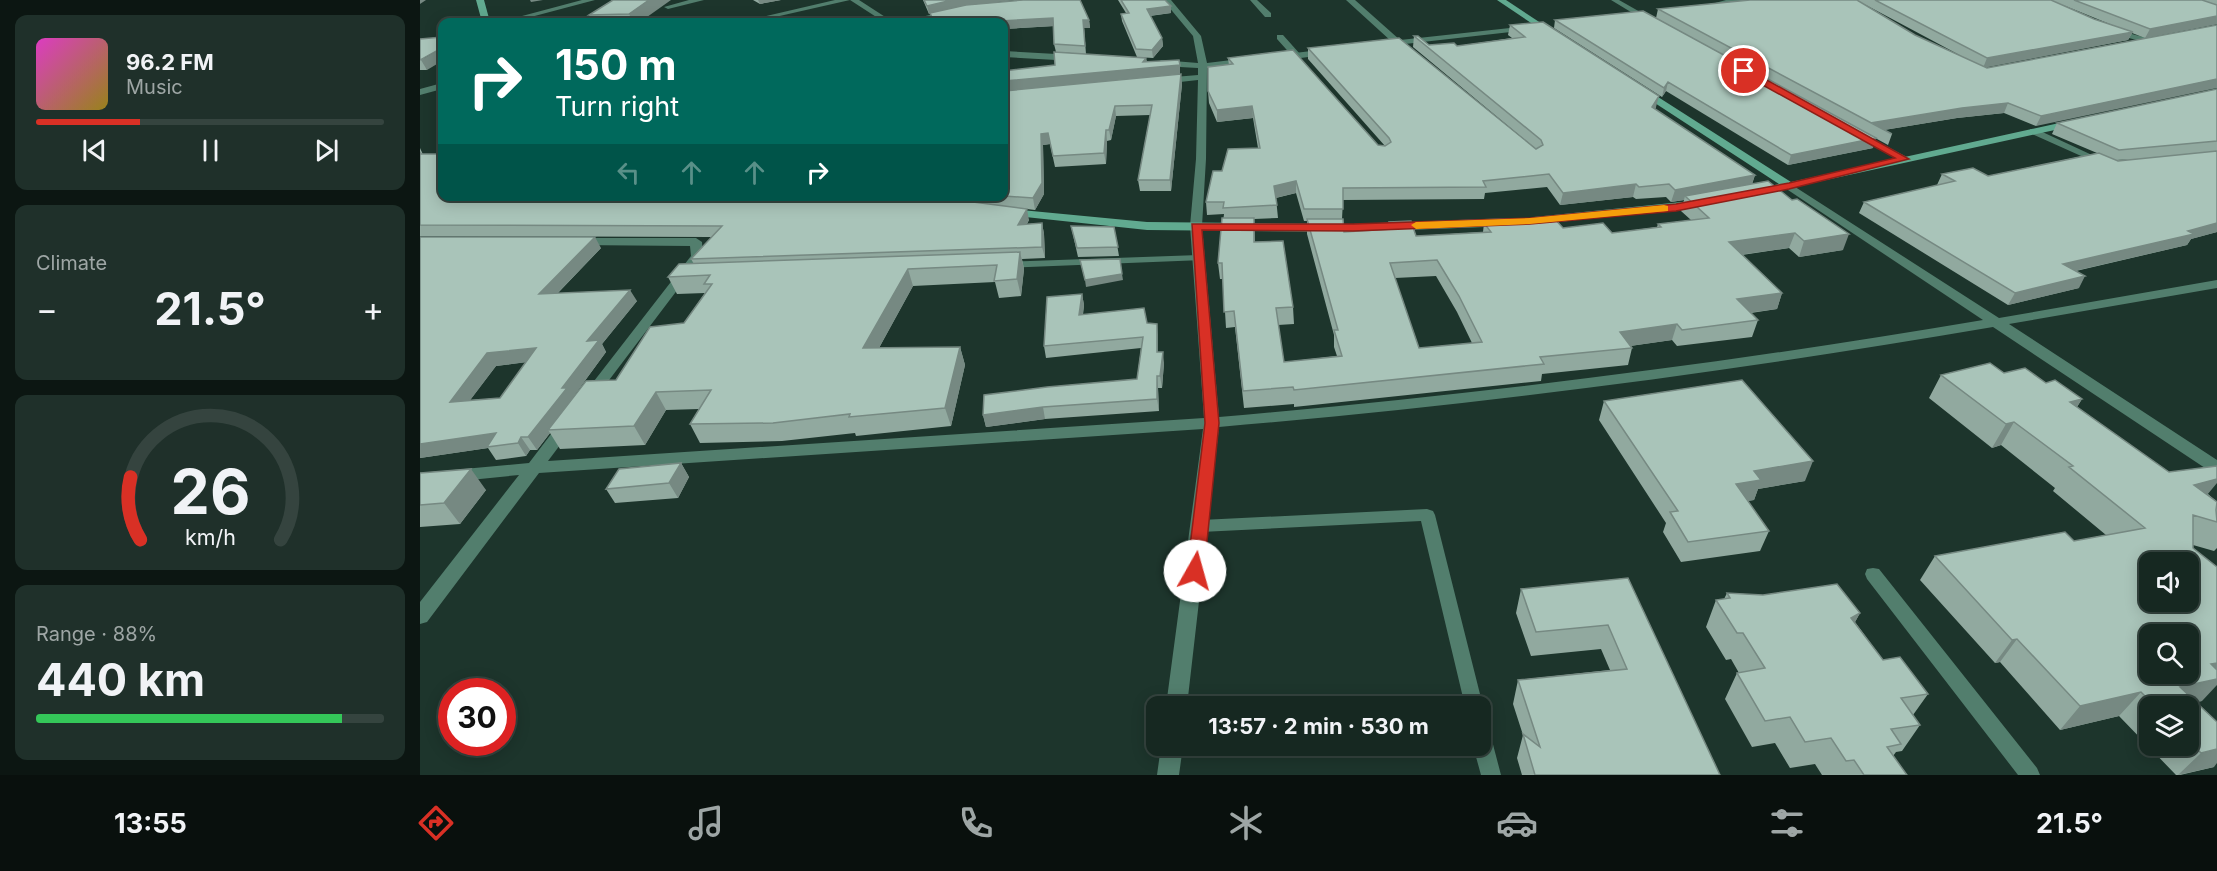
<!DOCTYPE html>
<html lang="en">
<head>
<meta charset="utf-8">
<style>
  body { margin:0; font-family:Inter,sans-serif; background:#1f302a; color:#f1f3f6; height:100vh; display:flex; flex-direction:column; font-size:22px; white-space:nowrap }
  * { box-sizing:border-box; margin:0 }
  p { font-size:20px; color:#9ea6a5 }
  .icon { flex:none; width:33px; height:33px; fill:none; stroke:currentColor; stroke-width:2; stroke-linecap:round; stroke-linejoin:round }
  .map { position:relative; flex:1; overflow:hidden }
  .details { display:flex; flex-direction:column; gap:15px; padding:15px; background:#0c1612; width:420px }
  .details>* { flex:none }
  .guide { position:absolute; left:18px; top:18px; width:570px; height:183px; border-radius:12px; box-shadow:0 3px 15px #0003,0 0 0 2px #35443f; background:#00695c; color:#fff; overflow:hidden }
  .buttons { position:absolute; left:1719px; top:552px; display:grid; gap:12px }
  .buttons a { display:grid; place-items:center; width:60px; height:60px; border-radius:12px; background:#162821; box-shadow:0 3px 15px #0003,0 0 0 2px #35443f; font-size:30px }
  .speed { position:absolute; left:18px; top:678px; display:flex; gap:12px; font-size:30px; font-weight:700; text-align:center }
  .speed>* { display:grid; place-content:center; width:78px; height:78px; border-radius:50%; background:#162821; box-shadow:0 3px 15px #0003,0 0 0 2px #35443f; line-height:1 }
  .speed .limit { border:9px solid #d22; background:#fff; color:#111 }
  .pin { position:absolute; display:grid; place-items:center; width:51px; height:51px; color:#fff; margin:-26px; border:3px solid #fff; border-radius:50%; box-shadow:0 2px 6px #0007 }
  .me { position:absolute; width:66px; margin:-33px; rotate:7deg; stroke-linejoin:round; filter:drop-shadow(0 0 4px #0008) }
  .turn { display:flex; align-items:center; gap:21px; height:126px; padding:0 18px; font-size:27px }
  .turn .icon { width:78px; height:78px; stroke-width:2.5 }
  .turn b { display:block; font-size:42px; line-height:51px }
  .lanes { display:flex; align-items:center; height:57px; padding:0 18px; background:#0003; justify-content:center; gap:30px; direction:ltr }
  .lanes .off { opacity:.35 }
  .big { font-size:45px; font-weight:700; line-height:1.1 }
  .details .card { flex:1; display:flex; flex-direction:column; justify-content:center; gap:9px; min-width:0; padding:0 21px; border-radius:12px; background:#1f302a }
  .details .dial { align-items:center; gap:0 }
  .dial svg { height:156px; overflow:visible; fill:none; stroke:#35443f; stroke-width:7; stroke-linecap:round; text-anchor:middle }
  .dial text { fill:#f1f3f6; stroke:none }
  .song { display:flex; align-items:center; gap:18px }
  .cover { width:72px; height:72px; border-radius:9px; background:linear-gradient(135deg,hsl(310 70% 55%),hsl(50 70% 35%)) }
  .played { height:6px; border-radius:3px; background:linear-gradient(90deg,#d93025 30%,#35443f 30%) }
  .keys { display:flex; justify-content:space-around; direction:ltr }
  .heat { display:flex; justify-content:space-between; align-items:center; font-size:33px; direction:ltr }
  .charge { height:9px; border-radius:4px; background:linear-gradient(90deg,#34c759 88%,#35443f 0) }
  .trip { position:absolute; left:726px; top:696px; width:345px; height:60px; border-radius:12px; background:#162821; box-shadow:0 3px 15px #0003,0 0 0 2px #35443f; font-weight:700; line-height:60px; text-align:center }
  .tabs { display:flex; height:96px; justify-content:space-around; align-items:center; background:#09100d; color:#9ea6a5 }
  .tabs .icon { width:42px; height:42px }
  .tabs .current { color:#d93025 }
  .tabs b { font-size:27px; color:#f1f3f6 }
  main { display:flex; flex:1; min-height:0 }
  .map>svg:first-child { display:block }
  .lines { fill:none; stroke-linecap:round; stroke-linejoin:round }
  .service { fill:#527e6d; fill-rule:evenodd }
  .minor { fill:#527e6d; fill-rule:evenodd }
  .tertiary { fill:#527e6d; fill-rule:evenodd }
  .secondary { fill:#61aa90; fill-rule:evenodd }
  .wall { fill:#91a99f; fill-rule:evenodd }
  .shaded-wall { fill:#768982 }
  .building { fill:#a9c4b9; stroke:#768982; stroke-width:1.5; fill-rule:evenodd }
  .route { fill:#d93025; stroke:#8d1f18; stroke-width:1.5 }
  .slow { fill:#f59e0b }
</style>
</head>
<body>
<main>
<section class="details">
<div class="card">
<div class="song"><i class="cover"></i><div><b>96.2 FM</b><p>Music</p></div></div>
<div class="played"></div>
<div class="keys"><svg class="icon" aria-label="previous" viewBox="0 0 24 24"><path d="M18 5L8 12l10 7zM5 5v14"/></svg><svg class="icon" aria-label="pause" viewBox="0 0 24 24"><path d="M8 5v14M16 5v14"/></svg><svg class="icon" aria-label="next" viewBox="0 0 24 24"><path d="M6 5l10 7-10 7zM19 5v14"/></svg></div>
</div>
<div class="card"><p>Climate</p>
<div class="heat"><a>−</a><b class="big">21.5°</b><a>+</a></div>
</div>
<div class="card dial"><svg viewBox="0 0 100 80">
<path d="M14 69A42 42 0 1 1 86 69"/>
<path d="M14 69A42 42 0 0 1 9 37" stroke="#d93025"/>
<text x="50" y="56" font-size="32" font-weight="700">26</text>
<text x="50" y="72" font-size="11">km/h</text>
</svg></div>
<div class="card"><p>Range · 88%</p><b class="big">440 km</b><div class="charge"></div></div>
</section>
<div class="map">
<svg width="1797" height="775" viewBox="0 0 1797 775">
  <rect width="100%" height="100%" fill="#1d352c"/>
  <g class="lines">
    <path class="service" d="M830,0h7l14,13v4h-6z
      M1191,0h8l37,21 -7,2z
      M1306,0h21l-29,5 -3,-2z
      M1693,29l34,9 1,2 -4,2 -34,-9v-4z
      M857,35h6l17,19v4h-6l-17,-19z
      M1610,129h6l71,33 -8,2 -69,-31z
      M1438,131l49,26 2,2 -8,2 -46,-25v-4z
      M779,255l6,3 -2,2 -198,8 -6,-3 6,-3z
      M1007,509l6,2 2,4 48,191 -3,6v-6h-15l-44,-185 -220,11 -6,-2 -2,-4 2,-4 6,-2z
      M1453,568l6,1 158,199 3,7h-22l-151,-196 -2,-5 2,-5z
      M1060,724l7,3 3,6 11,42h-20l-8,-29h7z"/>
    <path class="minor" d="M162,0h13l-83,22h-12z
      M269,0h15l-36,9 -4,-2z
      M430,0h9l34,22h-9z
      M743,0h8l30,36 6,27 41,-5 4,3 -4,3 -41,4 -1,91 -4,67 17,191c256,-22 511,-54 764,-97l-198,-132v-4l4,-1 210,135 218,-38v8l-208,36 208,136v14l-6,-2 -218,-145c-256,44 -514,78 -774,100l-32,279h-21l37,-277 -664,44 -112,149 -7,2v-22l99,-127 -99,10v-12l109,-10 32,-42 6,-1 8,5 -27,36 656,-43 -14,-192 6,-67 2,-79 -36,4 -5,-3 5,-3 36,-3v-7l-37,-2 -4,-3 4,-3 37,3 -5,-27z
      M926,0h9l45,40 128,-14 4,2 -4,2 -123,14 2,3 -4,3 -7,-5 -14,1v-4l9,-1z
      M529,10h3v4l-38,8h-12z
      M908,49l4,3 -1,2 -53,7 -4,-3 4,-3z
      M584,51l70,4 4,3 -4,3 -70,-4z
      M22,83v6l-22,6v-6z
      M159,238h117l6,4 1,14 -109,144h-10l-3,-3 3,-3 107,-138 -1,-10 -115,-1 -2,-3z
      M741,746h22l-4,29h-22z"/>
    <path class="tertiary" d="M415,0h15l-97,22h-13z"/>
    <path class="secondary" d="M56,0h8l6,22h-8z
      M1077,0h9l50,33 -7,2z
      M1218,88h6l147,94 282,-62 5,3 -5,3 -316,69 -6,-3 2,-2 26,-6 -141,-92z
      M1281,200l4,1v4l-171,20 -6,-4 6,-4z
      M590,209l137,13 206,2 157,-6 6,4 -6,4 -157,6 -206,-2 -141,-15 -2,-2z"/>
  </g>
  <path class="wall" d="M193,0l27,22h-47l-4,-7z
    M333,0h28l-21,4z
    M503,0h91l-47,5 -20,4 142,11 1,8h-6l2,26 -30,-2 -2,-8v-18l-50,3v-7h-71l-3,-9 -1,1z
    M698,0h47l6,13 -21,3 12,22 1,8 -10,12 -16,-1 -15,-36 -1,-7 5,-1z
    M1330,0h467v24l-72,14 -13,-5 -4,7 -143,27 2,1 230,-43 -181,101 -32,-13 -47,5 -73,12 8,4 -4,11 -232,-127 2,-9zM1444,4l101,54 -50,-23zM1643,5l54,22 -23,-8z
    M1135,20l318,128 -85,17 -122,-74 -4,6 -108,-69z
    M1090,25l146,82 -1,2 100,66 -3,9 91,66 -44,7 -10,-9 -47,7 40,38 -5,16 -26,4 7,7 -6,17 -75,9 -5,-6 -42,6 2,2 -4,17 -86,9 -1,7 -247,26v-3l-50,4 -9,-81 -9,1 -3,-49h-3l-2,-16 6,-49 -17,1 -1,-13 16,-31 36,-23 -5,-30 -36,4 -8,-19 -1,-12 21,-26 -1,-7 150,87 7,1 -77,-87v-11l228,101 -123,-102 1,-11 15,9 28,1 55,-8 -4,-3zM1127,187l13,18 73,-8 3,2 30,-2 5,5 13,-2 -3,11 10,9 -33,4 -1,3 -45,6 -128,-10 -1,9 -67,4 -27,-14v7l-45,3 -2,-13 1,-19 141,-1 1,-6zM876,193l8,28h3v13l27,101v12l3,9 -53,6 -6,-37 16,-1 -1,-17 -38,-65 -1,-23 24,-1 -2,-20zM1016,276l21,36 15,31 -53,5 -24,-70z
    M0,39l7,31h-7z
    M726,58l1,4 33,12 2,10 -11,107h-31l-2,-11 12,-65 -34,1 -5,24 -4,1 -1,23 -51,3 -5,-23 -7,1 1,49 -9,16 -16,-2 10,12 -2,4 15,-1 2,11 1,24 -23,1 2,10 -3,27 -22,2 -4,-16 -82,4 -34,62 81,-1 5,18 -14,61 -95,10 -1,-3 -73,8 -82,2 -10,-19 9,-15 -33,1 -21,35 -85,4 -10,-16 -13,17h-7l-4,6 -30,4 -8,-12 -68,10v-221l181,11 -43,45 79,8 -35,43 4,8 -33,45v1l43,-18 68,-57 21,-30 -28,1 -9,-17 26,-13 -3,-5 21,-22 -292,-1v-88l22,48h317v1l136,5 57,-3 -11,-2v-1h63v-125zM106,362l-26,36 -30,2 26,-34z
    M1797,89v62l-100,9 100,-9v81l-26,7 -4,6 -111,26 3,17 -71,17 -149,-92 5,-11 74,-17h-1l5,-11 46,2 109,-23 -45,-19 5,-11z
    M651,226l43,1 5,29 -41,1z
    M662,294l2,11 -1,10 64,8 11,12v17l6,11 -2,25h-4l1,23 -114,8 -59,8 -3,-12 154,-36 4,-31 -95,10 -2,-12z
    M1584,373l42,10 36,16 -5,8 92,65 39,22 9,8v46l-3,3 -21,-6 9,156 -6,1 18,65 -34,8h-4l-57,-59 -59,14 -60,-68 -5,1 -75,-83 15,-24 139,-15 32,-6 -53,-44 2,-3 -54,-43 -9,3 -63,-50 12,-23zM1730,706h38v40h-38z
    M1184,401l201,80 -47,8 -4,11 -7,1 22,30 -9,20 -79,11 -18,-30 3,-9 -67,-103z
    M261,463l8,14 -11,21 -63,5 -9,-14z
    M0,473l66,17 -26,34 -40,3z
    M1208,578l92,197h-198l-5,-17 6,-23 -10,-31 5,-24 92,-10 -9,-21 -70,7 -15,-43 5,-24z
    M1307,593l133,20 -5,9 28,38 45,34 -15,21 7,10 -18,26 -6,1 -3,4 14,19h-85l-7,-11 -25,4 -15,-25 -23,4 -27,-48 12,-26h2l-8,-14 -5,1 -20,-33 10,-27 8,-1z"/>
  <path class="shaded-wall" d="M0,0h6l-6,4z
    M110,0h13l-12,2z
    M229,0h22l-31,22h-7l-4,-8z
    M338,0h23l-21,4z
    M532,0h62l-47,5 -38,9 -2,-8z
    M751,6v7l-23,3 -1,-7z
    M1797,16v8l-72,14 5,-9z
    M633,18l2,8 -51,3v-7h-22z
    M555,20l1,2h-18z
    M663,20h6l1,8h-6l2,26z
    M1713,32l-5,8 -145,28 4,-10z
    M742,38l1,8 -10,12 -1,-8z
    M22,48v13l-15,9 -6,-10z
    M726,58l1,9 33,-2v9l-176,17v-10l139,-19z
    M761,74l1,10 -11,107 -1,-11z
    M1797,79v9l-181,38 5,-10z
    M1248,82l-2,9 -4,6 2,-9z
    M1239,96l-3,11 -7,11 3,-11z
    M1588,103l-4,10 -47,5 -73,12 -13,-7 91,-15z
    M695,106l1,10 -5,24 -2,-10z
    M832,106l1,12 -36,4v-12z
    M686,130l1,11 -1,23 -2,-11z
    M628,133l2,11 -7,1 1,49 -9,16 -2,-12 8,-64z
    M1456,138l-3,10 -85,17 3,-10z
    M1335,175l-4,12 -66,9 -1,4 -13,2 4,-12z
    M876,181v12l-21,5 -1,-12z
    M1216,184l-3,13 -73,8 3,-12z
    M607,209l2,11 -9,16 -2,-11z
    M622,223l2,11 1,24 -3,-11z
    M1797,223v9l-26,7 -4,6 -130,30 6,-11z
    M1375,233l-6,15 -65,9 5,-15z
    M1429,234l-6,16 -44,7 5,-16z
    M175,237l6,11 -55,57 -7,-11z
    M600,252l4,17 -3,27 -4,-17z
    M488,269l5,17 -44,80 -6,-18z
    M702,274l1,6 -37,7 -1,-7z
    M1665,276l-6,12 -71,17 7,-12z
    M210,290l7,11 -35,43 4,8 -33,45 2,3 -27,30 2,3 -13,17 -9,-13 34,-49 25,-47z
    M1362,293l-5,16 -45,6 5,-16z
    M662,294l2,11 -3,21 -2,-11z
    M737,324l1,11v28l-1,-11z
    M1257,324l-5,16 -56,8 4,-16z
    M540,347l5,18 -14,61 -6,-18z
    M116,348l8,12 -48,6 -37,49 -9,-13 37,-49z
    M743,352l1,11 -2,25 -2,-12z
    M737,376l1,12 1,23 -2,-12z
    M236,392l10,18 -21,35 -11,-19z
    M1662,399l-15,23 3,-20z
    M623,407l2,12 -59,8 -3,-12z
    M1594,422l-13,23 -9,3 14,-24z
    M76,433l-9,14 1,1 -68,10v-14z
    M101,437l9,13 -4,6 -8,-13z
    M1393,461l-8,20 -47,8 -4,11 -26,4 8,-20 18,-13z
    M261,463l8,14 -11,21 -9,-15z
    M51,469l15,21 -26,34 -16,-21z
    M1797,479v4l-15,18 -8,-16z
    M1440,613l-15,27 6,-22z
    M1597,639l-17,23 -5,1 17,-23z
    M1797,663v22l-15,16 -25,5 3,-19 31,-23z
    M1721,692l-22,24 -59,14 20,-24z
    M1797,749v14l-3,4 -36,8 23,-22z"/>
  <path class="building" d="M193,0h36l-20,14 -40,1z
    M504,0h28l-25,6z
    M603,0h57l9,20h-6l2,26 -31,-2 -1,-26 -71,4h-7v-2l-17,2h-24l-4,-9 36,-8z
    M701,0h44l6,6 -24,3 15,29 -10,12 -16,-1 -15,-35 8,-1z
    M1330,0h107l58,35 72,33 230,-43v54l-176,37 -33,-13 -46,5 -91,15 21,11 -234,-125z
    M1455,0h176l43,19 39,13 -146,26z
    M1654,0h128l15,5v11l-67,13z
    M1223,11l233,127 -85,17 -123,-73 -4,6 -109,-68z
    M1123,22l116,74 -7,11 103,68 -80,15 -6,-6 -30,3 -3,-3 -73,9 -14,-19 -66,7 3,6 -143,1v21h-39l-8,-28 -22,5 3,19 -54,3 1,-6h-18l7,-31h9l6,-22 32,-1 -8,-42 -35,4 -9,-19v-24l25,-3 -5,-6 65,-8 85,95 7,1 6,-4 -2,-4 -81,-90 91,-10 137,111 7,-4 -2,-5 -127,-104h4l11,9 25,-2 3,3 68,-9 -15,-12z
    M22,37v11l-22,12v-21z
    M634,52l92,6 -3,4 36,-2 1,5 -176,16v-10l51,-6z
    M761,74l-11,106h-32l14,-75 -37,1 -6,24h-3l-2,23 -51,3 -5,-23 -7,1 1,49 -9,15 -29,-2v-105z
    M1797,89v52l-98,9 -62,-27z
    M1797,151v72l-29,8 6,3 -131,30 22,12 -70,17 -151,-91 91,-21 -13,-7 31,-6 15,8 111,-23 19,8z
    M0,152l1,2h21v42l407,1 -3,4 49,1 4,-5h35l93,12 -9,16 24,-2v24l-351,12 31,-33 -302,-1z
    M1348,181l24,19 5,-1 52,35 -45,7 -9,-8 -66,9 53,51 -45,6 21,21 -76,10 -5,-6 -57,8 12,16 -92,9 4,7 -250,26 -1,-3 -50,4 -9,-80 -10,1 -2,-49h-4l4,-45h32v24l29,-1 10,66 -17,1 8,54 58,-6 -8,-26h4l-31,-111h36l1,13 47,-3 -2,-7 22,-1 5,15 75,-4 -7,-9 69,-6 10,11 40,-5 9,10 49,-6 -3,-3 51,-6 -24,-22zM1017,260l22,36 23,46 -63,6 -29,-85z
    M651,226l43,1 4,20 -41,1z
    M0,237h175l-56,57 91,-4 -43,51 12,-1 -37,48h5l-39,49h-7l-3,6 -31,4 9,-14 -76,11zM116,348l-36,50 -50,4 37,-49z
    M600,252l-3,27 -23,2 3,-16 -89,4 -45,79 97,-1 -15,61 -96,9 1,-3 -77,9 -83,1 21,-34 -55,2 -22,34 -86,4 38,-49 30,-1 34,-53 34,-4 28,-39h-8l6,-9 -42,2 11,-13z
    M700,259l2,15 -37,6 -5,-20z
    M662,294l-3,21 65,-7 3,15 10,1v28h6l-3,24h-3v23l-114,8 -60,8 1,-20 63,-8 90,-8 6,-42 -99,9 3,-49z
    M1570,363l14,10 21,-5 21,15 9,-3 27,19 -12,3 99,70 48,-6v13l-23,6 23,17 -1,8 1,12 -24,-7v33l24,19v96l-6,1 6,6v9l-37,8 37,35v27l-16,4 -13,-13v-34h-33l-14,-14 -61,14 -63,-67 -5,1 -77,-84 130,-24 9,9 71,-13 -76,-61 4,-1 -59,-44 -8,2 -65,-49zM1730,562h38v40h-38zM1730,634h38v40h-38z
    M1322,380l71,81 -59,10 7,9 -25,4 33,47 -81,11 -18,-30 8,-1 -74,-110z
    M261,463l-12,20 -63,6 13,-20z
    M51,469l-27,34 -24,2v-32z
    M1208,578l92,197h-185l-12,-41 17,13 -22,-67 109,-11 -19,-44 -72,7 -15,-43z
    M1417,584l23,29 -9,5 32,42 17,-3 28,37 -27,4 19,27 -29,4 10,15 -14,3 20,28h-43l-10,-15 -8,1 -15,-23 -26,4 -15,-25 -25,4 -28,-48 28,-5 -22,-35h-6l-21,-33 14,-2 -3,-5 36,2z"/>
  <path class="route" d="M1321,69h6l162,90 -120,30 -113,22 -146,13 -177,7 -151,-1 17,193 -15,148 -3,5 -6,2 -6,-2 -2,-5 18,-148 -13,-199h161l177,-6 146,-14 113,-21 106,-25 -154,-85z"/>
  <path class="slow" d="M1244,205l4,1v5l-138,13 -114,5 -5,-4 5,-3 114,-4z"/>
</svg>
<div class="buttons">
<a><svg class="icon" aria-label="sound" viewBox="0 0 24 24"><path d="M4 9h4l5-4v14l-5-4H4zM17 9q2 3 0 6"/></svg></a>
<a><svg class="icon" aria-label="search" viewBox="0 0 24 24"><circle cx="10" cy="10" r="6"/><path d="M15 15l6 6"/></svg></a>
<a><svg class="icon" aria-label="layers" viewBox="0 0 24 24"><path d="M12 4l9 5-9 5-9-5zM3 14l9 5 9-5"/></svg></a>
</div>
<div class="speed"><div class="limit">30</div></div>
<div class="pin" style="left:1324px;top:71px;background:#d93025"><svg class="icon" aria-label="arrive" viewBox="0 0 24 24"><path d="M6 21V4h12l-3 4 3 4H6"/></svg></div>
<svg class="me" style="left:775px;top:571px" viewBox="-20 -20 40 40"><circle r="19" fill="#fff"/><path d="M0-13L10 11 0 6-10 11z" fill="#d93025"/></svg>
<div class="trip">13:57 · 2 min · 530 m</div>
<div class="guide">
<div class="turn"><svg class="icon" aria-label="right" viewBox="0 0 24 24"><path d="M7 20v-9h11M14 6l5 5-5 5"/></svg><div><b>150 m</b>Turn right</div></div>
<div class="lanes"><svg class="icon off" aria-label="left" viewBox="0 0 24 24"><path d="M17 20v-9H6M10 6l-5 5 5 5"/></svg><svg class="icon off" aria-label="ahead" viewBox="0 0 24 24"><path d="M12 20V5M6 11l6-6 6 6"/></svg><svg class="icon off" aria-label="ahead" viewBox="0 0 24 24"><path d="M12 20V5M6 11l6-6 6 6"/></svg><svg class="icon" aria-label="right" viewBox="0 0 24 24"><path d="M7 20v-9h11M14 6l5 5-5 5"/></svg></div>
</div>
</div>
</main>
<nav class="tabs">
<b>13:55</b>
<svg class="icon current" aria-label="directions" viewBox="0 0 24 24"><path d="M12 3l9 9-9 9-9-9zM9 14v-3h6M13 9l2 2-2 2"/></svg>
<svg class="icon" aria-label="music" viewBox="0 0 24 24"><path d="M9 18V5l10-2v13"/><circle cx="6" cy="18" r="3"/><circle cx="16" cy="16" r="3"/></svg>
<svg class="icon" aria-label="phone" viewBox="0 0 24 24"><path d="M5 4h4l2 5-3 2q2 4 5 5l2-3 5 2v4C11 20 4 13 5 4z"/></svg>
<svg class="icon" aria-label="climate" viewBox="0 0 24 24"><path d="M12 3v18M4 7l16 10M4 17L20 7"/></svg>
<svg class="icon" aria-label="car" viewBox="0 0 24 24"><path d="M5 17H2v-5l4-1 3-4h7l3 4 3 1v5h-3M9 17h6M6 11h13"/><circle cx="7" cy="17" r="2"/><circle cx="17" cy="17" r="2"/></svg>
<svg class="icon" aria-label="filters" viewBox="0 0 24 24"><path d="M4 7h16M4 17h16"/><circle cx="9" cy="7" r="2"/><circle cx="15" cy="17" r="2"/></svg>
<b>21.5°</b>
</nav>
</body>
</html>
